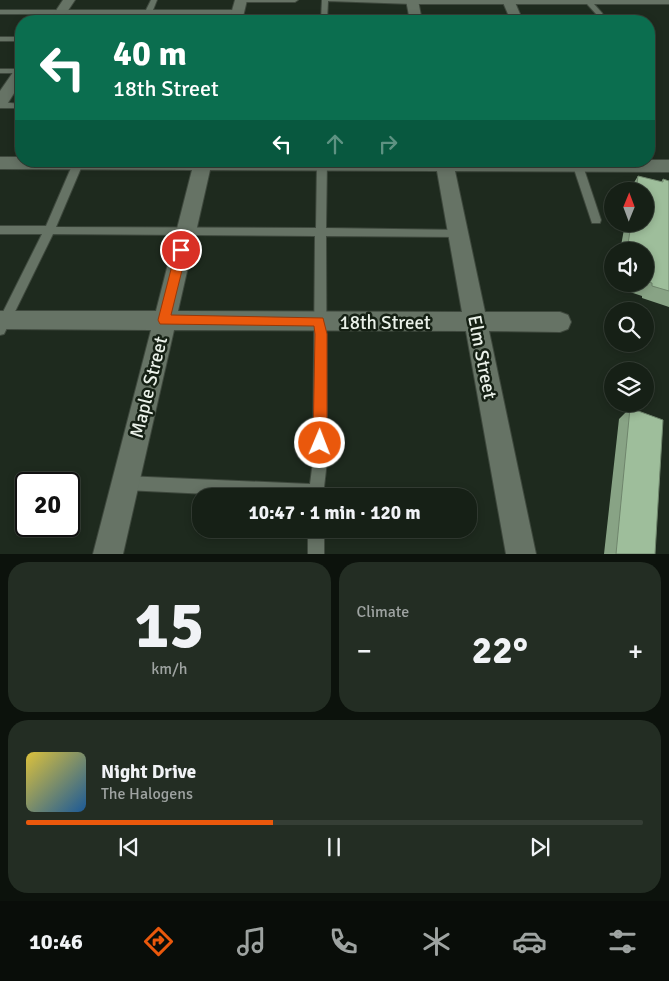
<!DOCTYPE html>
<html lang="en">
<head>
<meta charset="utf-8">
<style>
  body { margin:0; font-family:Signika,sans-serif; background:#232d23; color:#f1f3f6; height:100vh; display:flex; flex-direction:column; font-size:19px; white-space:nowrap }
  * { box-sizing:border-box; margin:0 }
  p { font-size:16px; color:#9ea3a1 }
  .icon { flex:none; width:28px; height:28px; fill:none; stroke:currentColor; stroke-width:2; stroke-linecap:round; stroke-linejoin:round }
  .map { position:relative; height:554px; overflow:hidden }
  .drawer { display:flex; flex-direction:column; gap:8px; padding:8px; background:#0c120c; flex:1 }
  .drawer>* { flex:none }
  .hud { position:absolute; left:15px; top:15px; width:640px; height:152px; border-radius:20px; box-shadow:0 2px 8px #0003,0 0 0 1px #353e35; background:#0b6e4f; color:#fff; overflow:hidden }
  .needle { width:32px; rotate:1deg }
  .tools { position:absolute; left:604px; top:182px; display:grid; gap:10px }
  .tools a { display:grid; place-items:center; width:50px; height:50px; border-radius:50%; background:#162016; box-shadow:0 2px 8px #0003,0 0 0 1px #353e35; font-size:25px }
  .speed { position:absolute; left:15px; top:472px; display:flex; gap:10px; font-size:25px; font-weight:700; text-align:center }
  .speed>* { display:grid; place-content:center; width:65px; height:65px; border-radius:50%; background:#162016; box-shadow:0 2px 8px #0003,0 0 0 1px #353e35; line-height:1 }
  .speed .limit { border:2px solid #111; border-radius:8px; background:#fff; color:#111 }
  .pin { position:absolute; display:grid; place-items:center; width:42px; height:42px; color:#fff; margin:-21px; border:2px solid #fff; border-radius:50%; box-shadow:0 1px 5px #0007 }
  .me { position:absolute; width:55px; margin:-28px; rotate:1deg; stroke-linejoin:round; filter:drop-shadow(0 0 4px #0008) }
  .turn { display:flex; align-items:center; gap:18px; height:105px; padding:0 15px; font-size:22px }
  .turn .icon { width:65px; height:65px; stroke-width:2.5 }
  .turn b { display:block; font-size:35px; line-height:42px }
  .lanes { display:flex; align-items:center; height:48px; padding:0 15px; background:#0003; justify-content:center; gap:25px; direction:ltr }
  .lanes .off { opacity:.35 }
  .big { font-size:38px; font-weight:700; line-height:1.1 }
  .drawer .tile { flex:1; display:flex; flex-direction:column; justify-content:center; gap:8px; min-width:0; padding:0 18px; border-radius:20px; background:#232d23 }
  .drawer .dial { align-items:center; gap:0 }
  .dial b { font-size:65px; line-height:1 }
  .song { display:flex; align-items:center; gap:15px }
  .cover { width:60px; height:60px; border-radius:8px; background:linear-gradient(135deg,hsl(50 70% 55%),hsl(210 70% 35%)) }
  .played { height:5px; border-radius:2px; background:linear-gradient(90deg,#ea580c 40%,#353e35 40%) }
  .keys { display:flex; justify-content:space-around; direction:ltr }
  .heat { display:flex; justify-content:space-between; align-items:center; font-size:28px; direction:ltr }
  .drawer .tiles { flex:1; display:grid; gap:8px; grid-template-columns:1fr 1fr }
  .tile:last-child { grid-column:span 2 }
  .trip { position:absolute; left:192px; top:488px; width:285px; height:50px; border-radius:20px; background:#162016; box-shadow:0 2px 8px #0003,0 0 0 1px #353e35; font-weight:700; line-height:50px; text-align:center }
  .tab-bar { display:flex; height:80px; justify-content:space-around; align-items:center; background:#090d09; color:#9ea3a1 }
  .tab-bar .icon { width:35px; height:35px }
  .tab-bar .current { color:#ea580c }
  .tab-bar b { font-size:22px; color:#f1f3f6 }
  .map>svg:first-child { display:block }
  .lines { fill:none; stroke-linecap:round; stroke-linejoin:round }
  .lane-casing { stroke:#3e483d; stroke-width:2 }
  .street-casing { stroke:#3e483d; stroke-width:2 }
  .lane { fill:#667365; fill-rule:evenodd }
  .street { fill:#667365; fill-rule:evenodd }
  .wall { fill:#88a385 }
  .building { fill:#9ebe9b; stroke:#6f856c }
  .route { fill:#ea580c; stroke:#983908 }
  .labels { text-anchor:middle; stroke-width:5; stroke-linejoin:round; paint-order:stroke }
  .street-label { font-size:19px; fill:#eaf1e9; stroke:#152014 }
</style>
</head>
<body>
<div class="map">
<svg width="669" height="554" viewBox="0 0 669 554">
  <rect width="100%" height="100%" fill="#1e2a1e"/>
  <g class="lines">
    <g class="lane-casing">
      <path id="lane" d="M151,0h6l-4,10h85l3,2 -3,2h-87l-4,7h-6l3,-7h-144v-4h146z
        M238,0h60l-3,2h-54z
        M322,0h347v4h-75l8,9 4,8h-6l-3,-6 -10,-11h-175l-84,-3 -1,20h-6z
        M0,37h21v4h-21z
        M0,69h21v4h-21z
        M0,102l21,2v4h-21z
        M74,161h10l-28,66 260,1 1,-67h10l-1,67 137,2 1,3 -5,4 -133,-1 1,225 -4,35h-74l-124,-6 -5,-2 -2,-5 2,-5 5,-2 185,8 3,-23 2,-225 -262,-2 -49,100 -4,1v-17l42,-84h-42v-8h46z
        M578,163l5,3 18,54 -1,3h-8l-19,-57z
        M308,529h16v25h-16z"/>
    </g>
    <g class="street-casing">
      <path id="street" d="M63,0h12l-14,21h-12z
        M235,0h12l-5,21h-13z
        M406,0h12l4,21h-12z
        M502,0h12l9,21h-12z
        M21,67v15l-15,24 -6,2v-17l16,-23z
        M0,157h21v4l648,-1v12l-214,-1 30,141h75l8,3 3,7 -3,7 -8,3 -71,-1 47,223h-30l-40,-223 -292,-1 -51,224h-30l58,-224 -151,-1v-18h156l36,-141 -192,-1zM210,170l227,1 25,141 -284,-1z"/>
    </g>
    <use href="#lane" class="lane"/>
    <use href="#street" class="street"/>
  </g>
  <path class="wall" d="M638,176l23,6 2,-3 6,2v126l-27,-9v-2l-27,-9 1,-3h29v-33h-25l5,-27h20v-33h-15v-2z
    M630,408l25,146h-51l15,-135z"/>
  <path class="building" d="M638,176l25,6v-3l6,2v110l-17,-5v-3l-7,-2v-30h-18l4,-27h14v-33h-9z
    M630,408l33,12 -8,134h-39z"/>
  <path class="route" d="M181,245l6,5 -16,65 152,3 4,16v109l-2,5 -5,2 -5,-2 -2,-5 2,-109 -1,-8 -154,-2 -2,-4 18,-70z"/>
  <g class="labels">
    <g class="street-label">
      <text x="385" y="329">18th Street</text>
      <text transform="translate(483 357) rotate(79)" y="7">Elm Street</text>
      <text transform="translate(148 387) rotate(-76)" y="7">Maple Street</text>
    </g>
  </g>
</svg>
<div class="tools">
<a><svg class="needle" viewBox="-14 -14 28 28"><path d="M0-13l5 13h-10z" fill="#e53935"/><path d="M0 13l5-13h-10z" fill="#9ea3a1"/></svg></a>
<a><svg class="icon" aria-label="sound" viewBox="0 0 24 24"><path d="M4 9h4l5-4v14l-5-4H4zM17 9q2 3 0 6"/></svg></a>
<a><svg class="icon" aria-label="search" viewBox="0 0 24 24"><circle cx="10" cy="10" r="6"/><path d="M15 15l6 6"/></svg></a>
<a><svg class="icon" aria-label="layers" viewBox="0 0 24 24"><path d="M12 4l9 5-9 5-9-5zM3 14l9 5 9-5"/></svg></a>
</div>
<div class="speed"><div class="limit">20</div></div>
<div class="pin" style="left:181px;top:250px;background:#d93025"><svg class="icon" aria-label="arrive" viewBox="0 0 24 24"><path d="M6 21V4h12l-3 4 3 4H6"/></svg></div>
<svg class="me" style="left:320px;top:443px" viewBox="-20 -20 40 40"><circle r="17" fill="#ea580c" stroke="#fff" stroke-width="3"/><path d="M0-11L8 9 0 5-8 9z" fill="#fff"/></svg>
<div class="trip">10:47 · 1 min · 120 m</div>
<div class="hud">
<div class="turn"><svg class="icon" aria-label="left" viewBox="0 0 24 24"><path d="M17 20v-9H6M10 6l-5 5 5 5"/></svg><div><b>40 m</b>18th Street</div></div>
<div class="lanes"><svg class="icon" aria-label="left" viewBox="0 0 24 24"><path d="M17 20v-9H6M10 6l-5 5 5 5"/></svg><svg class="icon off" aria-label="ahead" viewBox="0 0 24 24"><path d="M12 20V5M6 11l6-6 6 6"/></svg><svg class="icon off" aria-label="right" viewBox="0 0 24 24"><path d="M7 20v-9h11M14 6l5 5-5 5"/></svg></div>
</div>
</div>
<section class="drawer">
<div class="tiles">
<div class="tile dial"><b>15</b><p>km/h</p></div>
<div class="tile"><p>Climate</p>
<div class="heat"><a>−</a><b class="big">22°</b><a>+</a></div>
</div>
<div class="tile">
<div class="song"><i class="cover"></i><div><b>Night Drive</b><p>The Halogens</p></div></div>
<div class="played"></div>
<div class="keys"><svg class="icon" aria-label="previous" viewBox="0 0 24 24"><path d="M18 5L8 12l10 7zM5 5v14"/></svg><svg class="icon" aria-label="pause" viewBox="0 0 24 24"><path d="M8 5v14M16 5v14"/></svg><svg class="icon" aria-label="next" viewBox="0 0 24 24"><path d="M6 5l10 7-10 7zM19 5v14"/></svg></div>
</div>
</div>
</section>
<nav class="tab-bar">
<b>10:46</b>
<svg class="icon current" aria-label="directions" viewBox="0 0 24 24"><path d="M12 3l9 9-9 9-9-9zM9 14v-3h6M13 9l2 2-2 2"/></svg>
<svg class="icon" aria-label="music" viewBox="0 0 24 24"><path d="M9 18V5l10-2v13"/><circle cx="6" cy="18" r="3"/><circle cx="16" cy="16" r="3"/></svg>
<svg class="icon" aria-label="phone" viewBox="0 0 24 24"><path d="M5 4h4l2 5-3 2q2 4 5 5l2-3 5 2v4C11 20 4 13 5 4z"/></svg>
<svg class="icon" aria-label="climate" viewBox="0 0 24 24"><path d="M12 3v18M4 7l16 10M4 17L20 7"/></svg>
<svg class="icon" aria-label="car" viewBox="0 0 24 24"><path d="M5 17H2v-5l4-1 3-4h7l3 4 3 1v5h-3M9 17h6M6 11h13"/><circle cx="7" cy="17" r="2"/><circle cx="17" cy="17" r="2"/></svg>
<svg class="icon" aria-label="filters" viewBox="0 0 24 24"><path d="M4 7h16M4 17h16"/><circle cx="9" cy="7" r="2"/><circle cx="15" cy="17" r="2"/></svg>
</nav>
</body>
</html>
